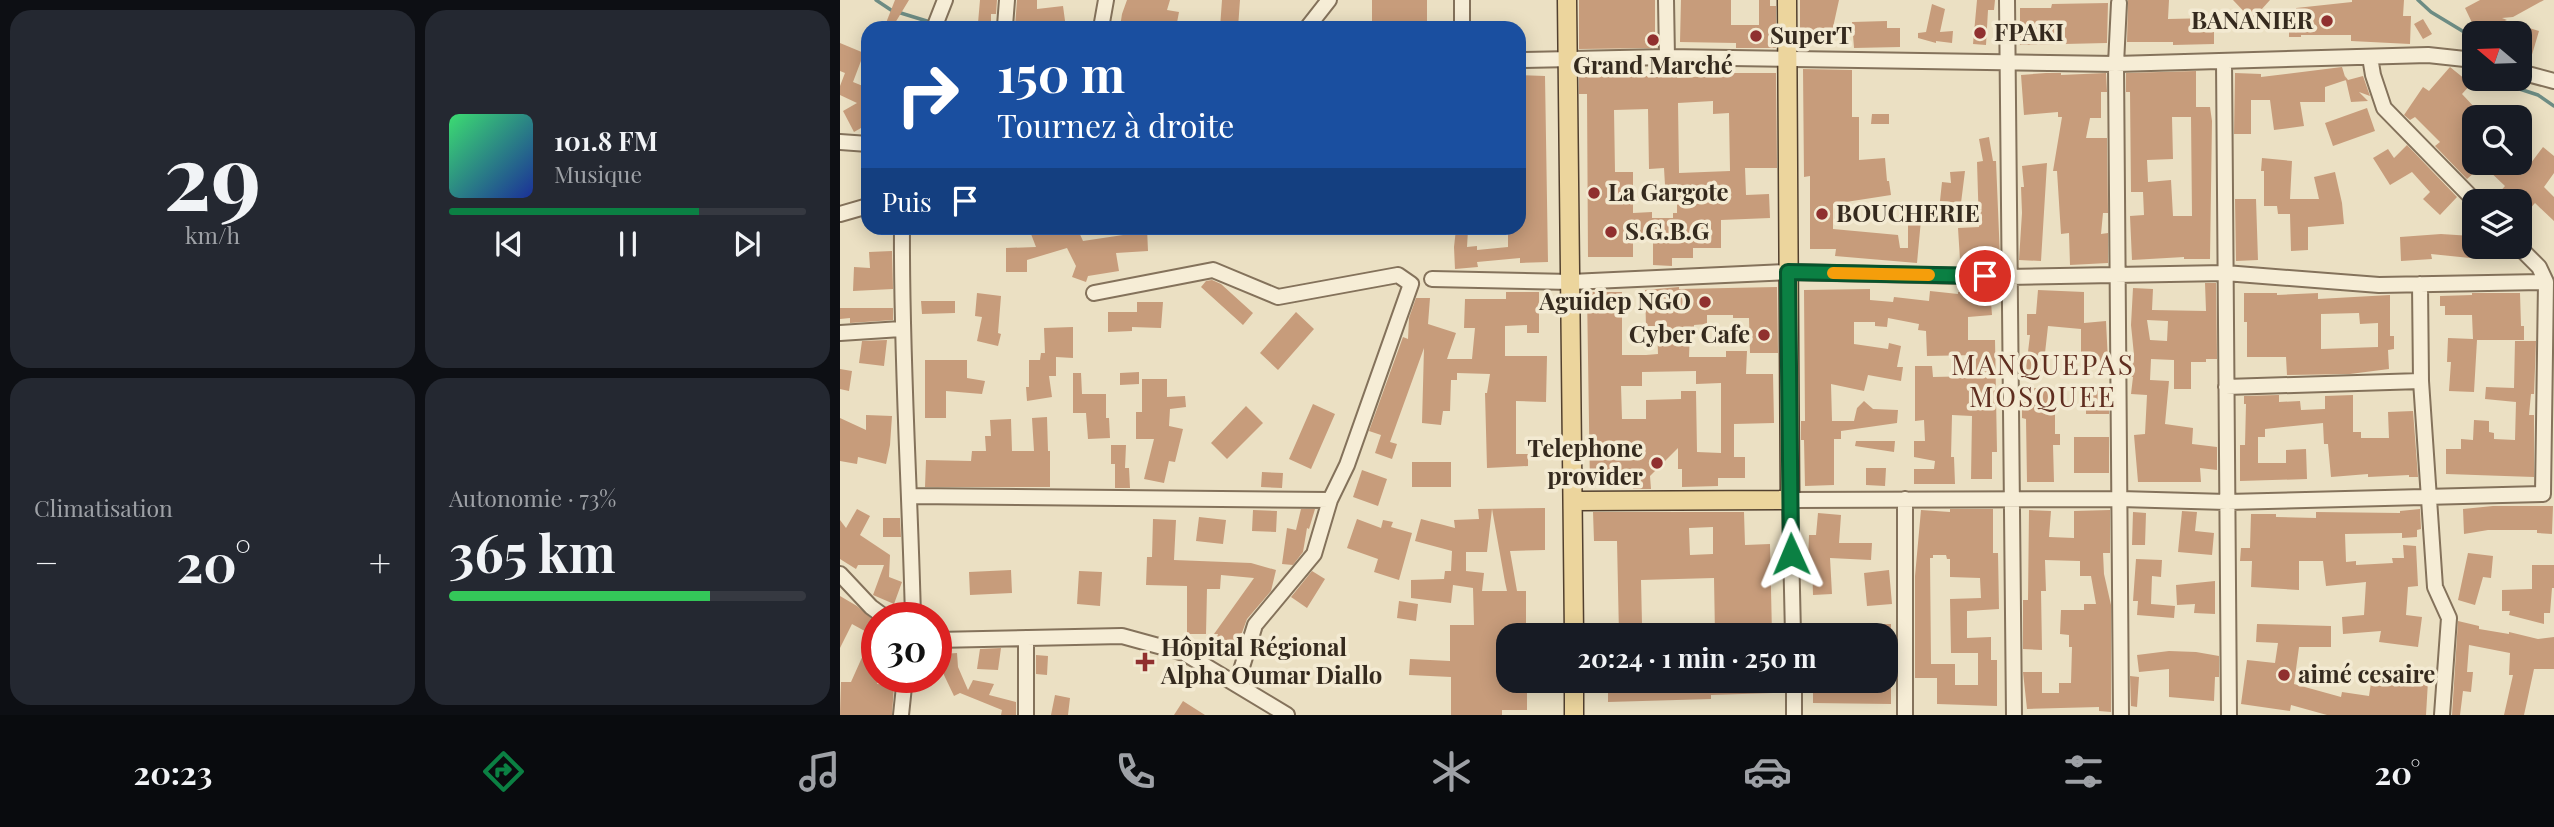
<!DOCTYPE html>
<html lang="fr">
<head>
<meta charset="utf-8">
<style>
  body { margin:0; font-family:"Playfair Display",serif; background:#242831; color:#f1f3f6; height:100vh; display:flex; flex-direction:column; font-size:26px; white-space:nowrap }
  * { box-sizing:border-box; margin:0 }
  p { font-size:23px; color:#9ea1a6 }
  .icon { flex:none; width:38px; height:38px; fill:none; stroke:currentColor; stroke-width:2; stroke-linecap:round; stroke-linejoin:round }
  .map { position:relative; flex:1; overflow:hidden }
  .sheet { display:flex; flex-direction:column; gap:10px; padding:10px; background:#0d0f14; width:840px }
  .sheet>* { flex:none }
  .hud { position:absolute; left:21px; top:21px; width:665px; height:214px; border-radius:21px; box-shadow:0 4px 18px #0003; background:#1a4fa0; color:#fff; overflow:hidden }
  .needle { width:46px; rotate:289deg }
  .fabs { position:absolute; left:1622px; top:21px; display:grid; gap:14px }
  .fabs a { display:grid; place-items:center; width:70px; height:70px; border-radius:14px; background:#171b24; box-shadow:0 4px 18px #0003; font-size:35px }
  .speed { position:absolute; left:21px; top:602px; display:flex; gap:14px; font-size:35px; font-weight:700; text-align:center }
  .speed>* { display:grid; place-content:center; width:91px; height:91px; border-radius:50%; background:#171b24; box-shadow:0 4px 18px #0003; line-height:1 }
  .speed .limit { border:10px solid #d22; background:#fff; color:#111 }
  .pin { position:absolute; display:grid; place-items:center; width:60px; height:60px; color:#fff; margin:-30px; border:4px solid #fff; border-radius:50%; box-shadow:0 2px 7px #0007 }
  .me { position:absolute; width:77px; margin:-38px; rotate:359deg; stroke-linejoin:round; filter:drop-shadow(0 0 5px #0008) }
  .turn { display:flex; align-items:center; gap:24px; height:147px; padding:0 21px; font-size:32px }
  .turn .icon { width:91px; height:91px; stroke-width:2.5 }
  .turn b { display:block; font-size:49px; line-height:60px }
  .then { display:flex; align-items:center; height:66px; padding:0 21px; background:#0003; gap:14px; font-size:26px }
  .big { font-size:52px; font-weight:700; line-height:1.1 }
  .sheet .card { flex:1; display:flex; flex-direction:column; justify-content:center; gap:10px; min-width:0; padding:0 24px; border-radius:21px; background:#242831 }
  .sheet .dial { align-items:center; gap:0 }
  .dial b { font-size:91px; line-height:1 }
  .song { display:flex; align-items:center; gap:21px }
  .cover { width:84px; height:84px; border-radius:10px; background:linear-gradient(135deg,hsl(140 70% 55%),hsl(230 70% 35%)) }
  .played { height:7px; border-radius:4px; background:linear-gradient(90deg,#0b8043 70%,#363941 70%) }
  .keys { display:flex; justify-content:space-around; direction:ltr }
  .heat { display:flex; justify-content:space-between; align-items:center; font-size:38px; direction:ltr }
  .charge { height:10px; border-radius:5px; background:linear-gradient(90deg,#34c759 73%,#363941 0) }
  .sheet .tiles { flex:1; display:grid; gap:10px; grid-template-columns:repeat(2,1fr) }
  .trip { position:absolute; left:656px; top:623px; width:402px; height:70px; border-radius:21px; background:#171b24; box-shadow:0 4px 18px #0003; font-weight:700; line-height:70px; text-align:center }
  .tab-bar { display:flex; height:112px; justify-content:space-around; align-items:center; background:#090b0e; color:#9ea1a6 }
  .tab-bar .icon { width:49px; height:49px }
  .tab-bar .selected { color:#0b8043 }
  .tab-bar b { font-size:32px; color:#f1f3f6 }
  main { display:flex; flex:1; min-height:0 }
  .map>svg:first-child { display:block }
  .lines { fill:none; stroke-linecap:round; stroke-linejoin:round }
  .stream { stroke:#6d8c84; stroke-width:3.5 }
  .building { fill:#c79c7b; fill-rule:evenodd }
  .minor-casing { stroke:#84725b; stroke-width:18 }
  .major-casing { stroke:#52402f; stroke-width:21 }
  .minor { stroke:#f6edd6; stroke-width:14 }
  .major { stroke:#ecd59d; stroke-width:18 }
  .route-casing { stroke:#07532c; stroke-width:18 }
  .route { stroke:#0b8043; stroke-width:12 }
  .slow { stroke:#f59e0b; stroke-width:12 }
  .poi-dot { fill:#90302f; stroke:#f3ead2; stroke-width:2.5 }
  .labels { text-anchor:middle; stroke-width:7; stroke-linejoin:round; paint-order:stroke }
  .poi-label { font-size:24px; font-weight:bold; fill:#352a1e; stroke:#f3ead2; text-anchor:start }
  .quarter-label { font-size:28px; letter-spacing:2px; fill:#5f2e20; stroke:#f3ead2 }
</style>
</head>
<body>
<main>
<section class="sheet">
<div class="tiles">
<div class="card dial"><b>29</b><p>km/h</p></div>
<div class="card">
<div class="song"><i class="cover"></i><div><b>101.8 FM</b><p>Musique</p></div></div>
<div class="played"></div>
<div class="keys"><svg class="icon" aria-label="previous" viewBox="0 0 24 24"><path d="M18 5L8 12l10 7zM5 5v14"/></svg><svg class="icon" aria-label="pause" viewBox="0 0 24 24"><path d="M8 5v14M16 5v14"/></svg><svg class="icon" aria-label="next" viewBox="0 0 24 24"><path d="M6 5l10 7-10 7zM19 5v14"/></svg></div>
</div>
<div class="card"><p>Climatisation</p>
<div class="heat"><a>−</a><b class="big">20°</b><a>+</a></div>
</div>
<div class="card"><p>Autonomie · 73%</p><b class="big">365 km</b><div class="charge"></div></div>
</div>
</section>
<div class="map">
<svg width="1714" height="715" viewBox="0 0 1714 715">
  <rect width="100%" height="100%" fill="#ebe0c3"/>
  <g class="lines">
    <path class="stream" d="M36,0l15,10 39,12
      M1578,0l13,12 43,26
      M1649,79l49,16 16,11"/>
  </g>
  <path class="building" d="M55,0h14l-17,28h-8z
    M140,0h17l-1,14h-5v11l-13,-2z
    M177,0h20v9l26,-3 3,22 -51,-1z
    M287,0h43l-3,10 12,2 -3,16 -56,-1 2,-13z
    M382,0h18l-2,28h-18z
    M532,0h55v21l-55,1z
    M739,0h76v48l-76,1z
    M841,0h50v25h28v-25h11v6h6v42h-40v-5l-56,-1z
    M960,0h39l-9,41h-30z
    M1137,0h18l-1,10h-6l-2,35 -13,-1z
    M1288,0h41l-1,19 46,-1v26l-41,1v-3h-46z
    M1393,0h37l-18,20z
    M1512,0h52l-1,16h8l-1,28 -59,-3v-6h-50v2h-12v-13l7,1v-17l56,-6z
    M1640,0h64l-31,17 -11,1 5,2 -30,13 -12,-25z
    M1268,3l-1,40 -87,2v-37h31l1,-4z
    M1092,4l13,5 -5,23 13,-1 -1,12 -16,-2v2l-18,-5v-5l8,-1z
    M1583,19l9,15 -9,5 -9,-15z
    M1047,21v7h13v19l-46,1 -2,-26z
    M1686,27l13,4 -8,27 -11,-4v-9z
    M0,43l24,10 -11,29 15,6v36l-14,8 -11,-21 14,-8 -17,-8v-9l5,-13 -5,-2z
    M1502,67l4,13 -21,7v15h-25l4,24 -30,4 -4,-30h-19v34h-17l1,-61 26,1v3z
    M1610,67l21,17 -9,10 14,15 4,-4 11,12h-17v46h34l14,12 21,-28 11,9v17l-10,14 10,10v24l-19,-18 -15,17v-19h-16l-7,-6 8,-9 -22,-21 -16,14 -32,-33 5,-4 -25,-25 -5,3 -6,-5 19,-28 6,4z
    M739,69l47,2 13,2 -1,3h39v2l52,-3 -1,-2h48l1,95h-32l1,27 23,-1 1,24 -49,2v28h-28v10h-21v8l-19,-1v-31l-20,1v22h-45l-1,-163h-8zM873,101v13l16,-1 1,58 -51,2 -1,-70zM808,109l1,60 15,-1 1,17 12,-1v29h-4v5h-21v-6l-19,1v-41h-18l-1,-62z
    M963,69l49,1v47h7v43l26,-2 2,23h2l2,14 -58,9v25l65,6 2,13h8v-28h13l-4,43 -82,-7 1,-7h-26v-73l-6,1z
    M1356,71v36h14l2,14 -2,138h-26v-2l-52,3 -2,-44 14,-1 -1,-23h-12l-1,-100h-4v-19zM1332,117h19l1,99h-19l-2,-36 -23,2 -1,-22 26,-1z
    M1206,73h15v2l45,-2 1,19h-6v26h-11l-4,20h21l1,75h-5l-2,21 7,-1v30l-38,2 -1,-32 -8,1 -4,-63h-4l9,-54h-4v-5l-34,3 -3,-40z
    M679,75l26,1 3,186 -28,1v-5l-43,4 1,5 -23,2 -1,-22 2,-18 12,1 -1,17 10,-1v4l31,-3v-19h11z
    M1505,76l3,4 15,-4 7,20 -11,-4 9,9 -17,1z
    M1527,108l8,23 -42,15 -8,-23z
    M1032,114h17v10h-18z
    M1149,137l4,24h3l4,97 -40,2 -2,-32 21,-1 -2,-65 6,-1 -4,-22z
    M1567,145l50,52 -17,18 -17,-16 7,-7 -18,-20 -22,13 -17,-27 15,-9 6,9z
    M1422,158l30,3 -2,38h29l-5,-22 21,-5 7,31 2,21 -36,3v23l-17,1 -1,-37h-12l-1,-8h-13v-35h-3z
    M1207,163l-6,98 -22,-1 3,-47 -1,-26h3l-2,-21z
    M1125,171l-4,32 -21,-2 2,-19 9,1 -1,-11z
    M1395,199h21l2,61 -22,1z
    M213,228h4l2,6 18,-6 6,13 40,-6 -1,-7h25l1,23 -32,2 3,18 -31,5 -2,6 -14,-5 4,-11 -9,-18 -40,12v12h-21v-24l30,-1 -5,-13z
    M1601,234l31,2 -2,22 -39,-4 1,5 -31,2 -1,-24z
    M52,251l1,38 -40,2 1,-24 16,1 -1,-16z
    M372,280l9,4 32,29 -10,12 -42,-38 5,-6z
    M1365,283h11l1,76h-11v3h-15v27h-17v-29l-23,-1 -1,21 19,1 -4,43 28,4 -1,16 25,3v23l-17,-2 1,14h-63l-4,-47 11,-1 2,-39 -16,-1 2,-17h-3l1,-22h3l-3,-30 2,-37 20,1 -1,21 54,1zM1307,320l21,1 -1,20 -17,-1z
    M839,287v2l98,-2 1,66h-28l-1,-35h-16v-3h-26v9l-13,1v5h-4l-1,27h37v-6h21l-1,23h27l1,49 -40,1v33h11v21h-27v8l-36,1v-18h-4v-21l-28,28 1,13h-18v-2h-43l-3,-195h35v63h24l12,-1 -1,-28h-11l-1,-36zM856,371v13l25,-1v70l-24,-1 -1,-61h-15v8l-35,1v19h-24l-1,-33h21v-14z
    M1030,289v11l23,2 1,-5 35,4 1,-10 28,3v-2l32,-3 2,26 -24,2v23h27l2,112h-5v27h-21l1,-63 -20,-1 -1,42h3l1,27h-41v-15h20l1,-8 -21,-4v-16h11l-1,-21 -9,1v-55h17l1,11 43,-1v-21l-49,1 -1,-25 -8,-1 1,-6 -31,-6 -1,9 -12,-1v-4h-21v22l34,5 1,-6 12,3 -4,21h6l-2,14 -33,-6 -4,16 -33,-7 1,37h22l3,-13 7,-7 9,8 25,1 -1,13 -56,8v8h-7v46l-29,1 -1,-46h-3v-19h4l-1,-131z
    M1198,290l46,2v31l22,-2 2,41h-27v-33l-33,-3 -5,45 -17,-2 4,-34h-3v-21h9z
    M666,292h33v41h-12v-8l-22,1v30h42l-1,46 -30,-1v53h12v12l-41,2 -2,-75h2l3,-19 -33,-1v7h-6l-1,31h-7l-2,14 -19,-2 2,-75 -34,94 7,2 -5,15 -17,-6 6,-18 -12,-4 34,-94 5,2 1,-21 7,-20h14l-2,26 28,9 -9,26h25l3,-31h-11l1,-29h41z
    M137,293l24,3 -3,37 3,1 -3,12 -21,-5 5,-24 -7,-1z
    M1404,293h33v2l41,-2v6l72,-4v41h4v13l-6,1 1,19 -39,5 -63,1 -1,-18h-39v-35h-3zM1519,313l1,11 18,-1v24l-57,2v-35z
    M1632,293h48l1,33h3v14h-47l-3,52 -25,-1 2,-29h-4l1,-24 25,1 -1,-24h-27v-9h-5v-10l32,-1z
    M81,301h34v12l-33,1z
    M297,302h26l-2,26 -29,-1v4l-24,1v-20h29z
    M0,308h53v12l-43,3v-5l-10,1z
    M456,312l18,17 -36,41 -18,-17z
    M233,327v31l-17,-1v19h-7l3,21 -25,4 -1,-14h3v-27h11l1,-7h4l-1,-25z
    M47,340l-3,26 -25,-3 3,-22z
    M1675,341h21l-2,53h-3l-2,21h5v62l-88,-3v-25h15v-10l12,1 1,-20 15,1v11l5,1v6l21,1 1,-38 -31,-3 1,-12 28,1z
    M85,360h42v18l18,3 -3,13 -36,-3v27h-21z
    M0,369l12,2 -3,20 -9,-2z
    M299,372v12l-19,1v-12z
    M233,373h8l1,21h24v24h3l1,20 -22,1 -2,-26h-13z
    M302,379h25v18l18,-1 1,11 -16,2 -1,17 14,3 -8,33 -6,-1 -5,22 -20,-4 10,-40h-18v-27h6z
    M1190,388h25v46h5v11h-7l1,37h-27l-1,-63 -4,-1v-25h8z
    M1246,389h23v25h-23z
    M1439,395v7l21,-1 1,9 24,-1v-13l28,-1v37h8v6h28l-1,-26 25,-1 5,66h-9v-2l-41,2v-3l-37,3 -3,-33h-4l-1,-21 -58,6v8h-7v26h28v-13l20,-1 1,30 -67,2v-36h5l1,-41h-2v-8z
    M473,404l22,10 -24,55 -22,-10z
    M406,406l17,17 -36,36 -16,-16z
    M26,415l26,1 -2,29 -4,19 -28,-7 -1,7 -17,-3v-43l26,12z
    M207,417l1,34h2v36h-125l1,-27 45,1 1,-10h14l-1,-15h6l-1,-16 21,-1 1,32h22l-2,-33z
    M1234,437h35v36h-35z
    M1016,441h39l-1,11 -39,-6z
    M271,445h15l-1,23h4l1,20h-15v-24h-4z
    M572,462h39v25h-39z
    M1026,468h20l-1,18 -19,-1z
    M522,470l25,9 -9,27 -25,-9z
    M422,472l21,1 -1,15 -21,-1z
    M1653,506h60l-1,28 -15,-1v-3h-49l-24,4 -1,-25z
    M705,508v42l-35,1 7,40h9v44h-18v46h19v29h-25v5h-51v-38l-42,-2 1,-16 40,2v-36h24l-1,-37 -20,-3 -2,18 -40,-5v-18l33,-1 1,-8h6l1,-20 -37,-10 6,-22 34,9 -1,-8 25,-1 -1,-10zM652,509l13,73 2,9h-25l2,-18 -18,-2v-19h21z
    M17,509l13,7 -10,19 30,20 -1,22 13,5 -8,22 -21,-9 11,-30h-26l-2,4 -16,-10v-39l6,8z
    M461,509h14l-6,20 -2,-1 -4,24 -10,13 -11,-1 5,-36 9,2z
    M1110,509h43v44h5l1,56 -32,2v27l24,-1v23h6v46l-60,-2v-26h-22v-102l6,-66 29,2zM1093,555h13l1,4h3v18l30,1 1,20 -31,1 1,54h27v32h-23v-21h-24l-1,-106h3z
    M1580,509l1,20 -4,1v7l-15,1v-5l-57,1 1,28 10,-1v4l37,-2 -1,-5h12l-1,-13 13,1 2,40 -10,1 -2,28 16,2 -4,30 -39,-5 2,-11 -38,3 -1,-17 22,-2 2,-33 -40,4 -3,-25h-24v29l-48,-3 1,-26h-12l1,-13h9l1,-34h25v3l40,1v-6l84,1v-2z
    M413,510l24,1 -1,21 -24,-1z
    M1189,510l22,1 -2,26 25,1v-27l36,-1v43h-7l1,21 7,31v107l-12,-1v-4l-72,2 -4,-37h19v21h17v-10h12l1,-36h-3v-12l-9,-1 1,-24h23v-6h12l-5,-28h-11v-15l-35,-1 1,31h-5l1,59 -19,-1v-49h5z
    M1342,511l15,1 -2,19 19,2 -2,22 -34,-3z
    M753,512h151l1,33 25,-1 2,91h-57l-1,-57 -73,2 1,44 35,-1 1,12h-59l-2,-94h-23zM873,527v27l-23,1 -1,-27z
    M1293,512l13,1 -1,32h-13z
    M978,513l23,2 -2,28h33l-1,17 -41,-2 2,36 -19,1 -1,-34h-4l1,-26h7z
    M359,517l27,3 -3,24 -27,-3z
    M43,518h17l1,19h-18z
    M313,519l23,1 -2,40 77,3 25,7 -5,21 -24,28 -14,38 -20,-8 5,-15h-4l40,-56 -33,-3 -1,14h-13l-1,45h-19v-48l-41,-1 1,-28h5z
    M517,519l24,9 2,-8 10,2 -2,5 21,6 -13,47 -25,-8 4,-13 -31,-11z
    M1628,553l25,3 -2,22 -8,-1 -8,28 -17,-5z
    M1296,559l26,1 -1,17 -9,-1 -1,28 24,2 -1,12 -37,-3 1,-14h-5z
    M1692,565h22v23h-2l-2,25h-6v11l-35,-9 1,-4h-8v-21l30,-1z
    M171,570l1,23 -42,2 -1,-23z
    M1049,570l3,34 -25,2 -3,-33z
    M239,571l23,1 -2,34 -23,-2z
    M472,571l13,8 -18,29 -16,-11z
    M1375,581v33l-21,-1 1,-9 -18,1 -1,-20z
    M0,596l17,10 20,17v54h3l-3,7 17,1 -2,30h-52l1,-33h10l21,-47 -20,-11 -12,24z
    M559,601l19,3 -2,17 -19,-3z
    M1618,621l21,5v3l30,5v-2l29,7 16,-2v32h-20l-10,46h-20l9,-40h-4l1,-22 -41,-8 -2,27h6l-2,20 -8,-1 -3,24h-8z
    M1051,624v11h-80v-10z
    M1417,624l74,2v21h-32l-5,37 47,13 1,-5 27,4 2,-13 8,1 2,-8 12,4 35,1 -2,34h-99l-36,-10 -1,6 -49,-7 6,-44 28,3 3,-20 -22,-1z
    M161,648l-3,22 -21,-1 3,-20z
    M1329,651l27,1 23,4v21h-4l-1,24 -45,-4v-28l-30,3 -2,-17z
    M117,653l1,14 10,23 5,-10 21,4 -5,11 27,7v13h-15l1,-5 -42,-17 -6,3 -10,-21 -2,-21z
    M196,655l12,1 -1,19 -11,-1z
    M1290,676l9,1 -2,30 -6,-1z
    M768,681h165v12l-62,2v4l-103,3z
    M973,681h43v3l35,-1v21l-78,-1z
    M215,695l15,3 -2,17h-17z
    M343,701l22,14h-31z"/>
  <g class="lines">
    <g class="minor-casing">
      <path id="minor" d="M826,0l1,57
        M1167,0l7,715
        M1279,3l-3,61 5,651
        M165,26l2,-26
        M94,28l11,-28
        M261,28l5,-28
        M467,28l22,-28
        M622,28v-28
        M1530,57l3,18 11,33 91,93
        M679,60l148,-3 449,7 312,-9 46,5
        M1384,61l5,654
        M1680,72l34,9
        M0,142l28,2
        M0,214l28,-8
        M62,228c-1,130 8,260 11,390
        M592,279l139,3 217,-10 220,5 217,-4 154,12 167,-3
        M1580,284l1,97
        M0,333l61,-4
        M1386,387l195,-6 14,206 14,31 -7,97
        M71,496l419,4 17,-35 64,-181 -13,-9 -120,22 -65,-27 -119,23
        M1065,499v216
        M0,574l31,33 15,11
        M953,635l-3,-135 330,-1 107,3 316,-8 3,-212 -7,-15 -20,-20
        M186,638v77
        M96,640l186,-4 62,17 103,62
        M954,681v34
        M397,683l18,-58 59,-71 16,-54
        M61,715l4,-38"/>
    </g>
    <g class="major-casing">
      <path id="major" d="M727,0l7,635
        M734,501l216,-1 -3,-500
        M734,681v34"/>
    </g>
    <use href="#minor" class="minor"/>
    <use href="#major" class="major"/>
  </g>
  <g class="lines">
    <g class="route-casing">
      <path id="route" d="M951,554l-3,-282 197,4"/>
    </g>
    <use href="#route" class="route"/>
    <path class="slow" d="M993,273l96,2"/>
  </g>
  <g class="poi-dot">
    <circle cx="1487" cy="21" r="7"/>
    <circle cx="1140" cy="33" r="7"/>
    <circle cx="916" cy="36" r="7"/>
    <circle cx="813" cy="40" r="7"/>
    <circle cx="754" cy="193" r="7"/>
    <circle cx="982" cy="214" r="7"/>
    <circle cx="771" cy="232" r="7"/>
    <circle cx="865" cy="302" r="7"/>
    <circle cx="924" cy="335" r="7"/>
    <circle cx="817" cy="463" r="7"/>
    <path d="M301.5 651.5h7v7h7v7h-7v7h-7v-7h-7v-7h7z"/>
    <circle cx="1444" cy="675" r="7"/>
  </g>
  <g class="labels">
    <g class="poi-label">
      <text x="1473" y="29" text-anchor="end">BANANIER</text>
      <text x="1154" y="41">FPAKI</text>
      <text x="930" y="44">SuperT</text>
      <text x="813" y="74" text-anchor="middle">Grand Marché</text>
      <text x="768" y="201">La Gargote</text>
      <text x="996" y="222">BOUCHERIE</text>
      <text x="785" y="240">S.G.B.G</text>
      <text x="851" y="310" text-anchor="end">Aguidep NGO</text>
      <text x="910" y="343" text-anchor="end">Cyber Cafe</text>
      <text x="803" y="457" text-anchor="end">Telephone<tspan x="803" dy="28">provider</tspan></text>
      <text x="321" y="656">Hôpital Régional<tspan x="321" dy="28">Alpha Oumar Diallo</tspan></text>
      <text x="1458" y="683">aimé cesaire</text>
    </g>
    <g class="quarter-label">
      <text x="1203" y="375">MANQUEPAS<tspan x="1203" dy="32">MOSQUEE</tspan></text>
    </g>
  </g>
</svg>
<div class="fabs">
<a><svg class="needle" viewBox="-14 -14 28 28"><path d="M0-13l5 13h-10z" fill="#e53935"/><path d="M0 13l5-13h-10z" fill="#9ea1a6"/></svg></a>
<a><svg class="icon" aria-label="search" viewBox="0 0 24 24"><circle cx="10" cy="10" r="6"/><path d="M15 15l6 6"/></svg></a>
<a><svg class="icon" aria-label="layers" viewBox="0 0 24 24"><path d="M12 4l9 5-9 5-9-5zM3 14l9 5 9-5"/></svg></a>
</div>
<div class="speed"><div class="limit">30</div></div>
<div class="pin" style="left:1145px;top:276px;background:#d93025"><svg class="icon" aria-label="arrive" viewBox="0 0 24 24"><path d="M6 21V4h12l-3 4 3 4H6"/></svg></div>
<svg class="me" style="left:951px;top:554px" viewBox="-20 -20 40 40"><path d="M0-17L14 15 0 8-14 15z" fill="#0b8043" stroke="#fff" stroke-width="4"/></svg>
<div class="trip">20:24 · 1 min · 250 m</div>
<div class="hud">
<div class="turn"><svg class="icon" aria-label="right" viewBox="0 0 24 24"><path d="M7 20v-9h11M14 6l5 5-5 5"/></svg><div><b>150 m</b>Tournez à droite</div></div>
<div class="then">Puis<svg class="icon" aria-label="arrive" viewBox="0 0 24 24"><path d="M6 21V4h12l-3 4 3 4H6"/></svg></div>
</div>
</div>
</main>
<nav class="tab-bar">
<b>20:23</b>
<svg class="icon selected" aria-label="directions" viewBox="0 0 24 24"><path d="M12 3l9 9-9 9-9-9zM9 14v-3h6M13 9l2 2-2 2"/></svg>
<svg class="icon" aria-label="music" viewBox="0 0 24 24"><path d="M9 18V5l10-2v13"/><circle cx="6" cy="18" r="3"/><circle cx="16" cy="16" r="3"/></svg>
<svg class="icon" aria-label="phone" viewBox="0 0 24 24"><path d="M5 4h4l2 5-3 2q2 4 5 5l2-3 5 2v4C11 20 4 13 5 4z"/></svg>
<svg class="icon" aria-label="climate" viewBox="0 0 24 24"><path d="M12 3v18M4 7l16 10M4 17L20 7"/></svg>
<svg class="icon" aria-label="car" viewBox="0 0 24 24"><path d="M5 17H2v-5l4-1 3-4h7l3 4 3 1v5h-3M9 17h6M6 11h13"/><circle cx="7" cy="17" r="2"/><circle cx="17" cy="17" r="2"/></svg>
<svg class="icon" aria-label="filters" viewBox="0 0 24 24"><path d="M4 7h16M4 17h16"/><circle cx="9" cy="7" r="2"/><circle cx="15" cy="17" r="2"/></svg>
<b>20°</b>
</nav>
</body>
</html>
